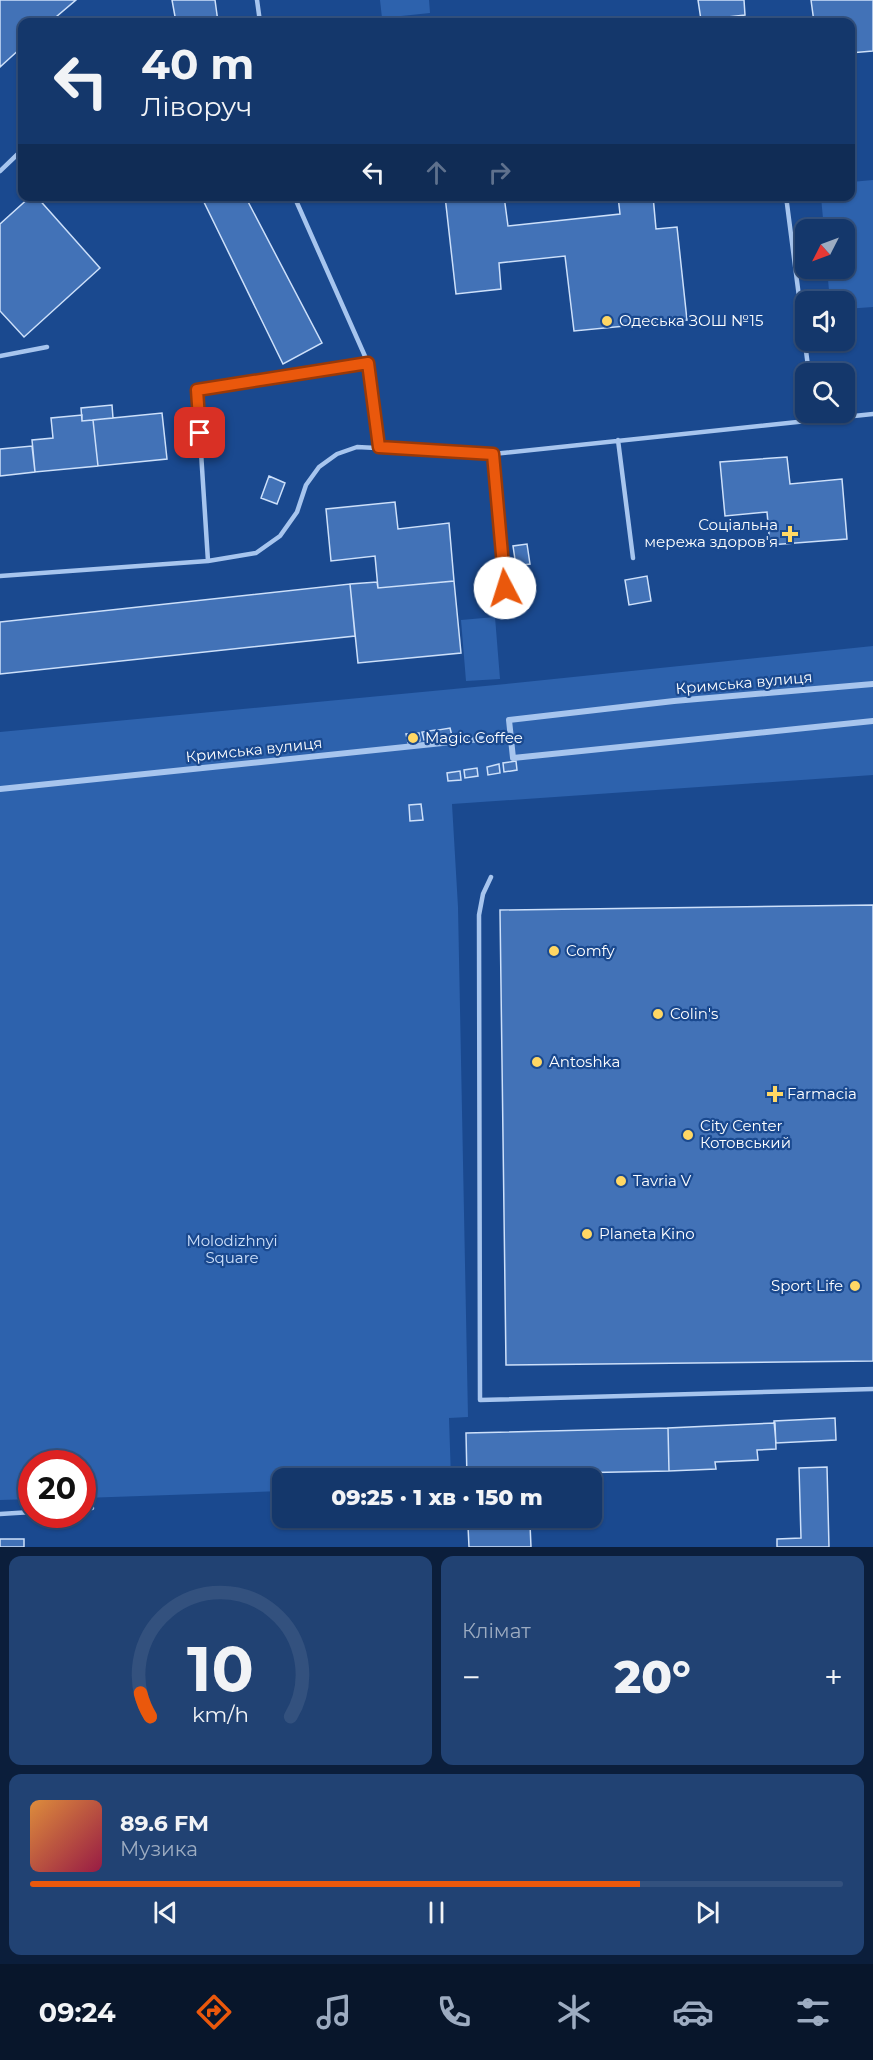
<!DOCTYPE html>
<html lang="uk">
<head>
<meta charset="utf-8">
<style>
  body { margin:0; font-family:Montserrat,sans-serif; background:#214273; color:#f1f3f6; height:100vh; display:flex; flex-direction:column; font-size:22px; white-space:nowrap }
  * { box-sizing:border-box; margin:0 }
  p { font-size:20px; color:#9dacc1 }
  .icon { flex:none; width:33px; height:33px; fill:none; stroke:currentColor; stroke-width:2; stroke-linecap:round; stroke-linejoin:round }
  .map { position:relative; height:1547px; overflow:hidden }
  .drawer { display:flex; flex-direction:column; gap:9px; padding:9px; background:#0b1e3b; flex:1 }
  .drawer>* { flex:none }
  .guide { position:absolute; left:18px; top:18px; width:837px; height:183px; border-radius:12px; box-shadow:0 2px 4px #0004,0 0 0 2px #33517e; background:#14376b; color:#f1f3f6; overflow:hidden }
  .needle { width:39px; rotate:228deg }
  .controls { position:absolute; left:795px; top:219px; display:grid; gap:12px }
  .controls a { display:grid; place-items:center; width:60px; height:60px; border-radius:12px; background:#14376b; box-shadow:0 2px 4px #0004,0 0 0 2px #33517e; font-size:30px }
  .speed { position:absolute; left:18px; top:1450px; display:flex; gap:12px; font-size:30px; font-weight:700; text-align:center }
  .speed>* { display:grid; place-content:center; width:78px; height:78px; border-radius:50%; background:#14376b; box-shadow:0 2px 4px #0004,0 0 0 2px #33517e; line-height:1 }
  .speed .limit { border:9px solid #d22; background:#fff; color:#111 }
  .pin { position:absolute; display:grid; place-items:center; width:51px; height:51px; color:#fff; margin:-26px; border-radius:12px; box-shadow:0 3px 9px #0006 }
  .me { position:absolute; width:66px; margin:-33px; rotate:355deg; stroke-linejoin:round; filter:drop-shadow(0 0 4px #0008) }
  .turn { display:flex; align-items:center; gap:21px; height:126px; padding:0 24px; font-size:27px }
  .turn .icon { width:78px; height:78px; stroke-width:2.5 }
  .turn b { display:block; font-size:42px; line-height:51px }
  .lanes { display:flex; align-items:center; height:57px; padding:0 24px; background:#0003; justify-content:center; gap:30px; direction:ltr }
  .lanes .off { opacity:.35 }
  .big { font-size:45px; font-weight:800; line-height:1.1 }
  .drawer .widget { flex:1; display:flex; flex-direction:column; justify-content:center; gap:9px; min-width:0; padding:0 21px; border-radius:12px; background:#214273 }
  .drawer .dial { align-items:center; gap:0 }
  .dial svg { height:156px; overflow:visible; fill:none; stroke:#33517e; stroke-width:7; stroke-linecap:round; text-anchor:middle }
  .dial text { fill:#f1f3f6; stroke:none }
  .song { display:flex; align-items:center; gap:18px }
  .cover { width:72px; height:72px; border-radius:9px; background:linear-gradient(135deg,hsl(30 70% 55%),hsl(340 70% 35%)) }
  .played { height:6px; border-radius:3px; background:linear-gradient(90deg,#ea580c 75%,#33517e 75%) }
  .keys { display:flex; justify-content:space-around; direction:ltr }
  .heat { display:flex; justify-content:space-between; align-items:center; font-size:33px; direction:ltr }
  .drawer .tiles { flex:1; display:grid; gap:9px; grid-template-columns:1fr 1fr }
  .widget:last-child { grid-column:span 2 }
  .trip { position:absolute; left:272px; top:1468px; width:330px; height:60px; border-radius:12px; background:#14376b; box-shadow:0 2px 4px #0004,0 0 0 2px #33517e; font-weight:800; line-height:60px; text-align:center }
  .tabs { display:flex; height:96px; justify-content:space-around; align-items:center; background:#08162b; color:#9dacc1 }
  .tabs .icon { width:42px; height:42px }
  .tabs .selected { color:#ea580c }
  .tabs b { font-size:27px; color:#f1f3f6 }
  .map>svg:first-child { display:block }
  .green { fill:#2d62ad }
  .building { fill:#4272b7; stroke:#cde0fa; stroke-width:1.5 }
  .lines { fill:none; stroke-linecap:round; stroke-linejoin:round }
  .lane { stroke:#a7c5ee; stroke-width:4.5 }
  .street { stroke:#a7c5ee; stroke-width:6 }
  .route-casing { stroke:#983908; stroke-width:15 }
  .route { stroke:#ea580c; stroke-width:10 }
  .poi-dot { fill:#ffd764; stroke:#1a498f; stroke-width:2 }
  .labels { text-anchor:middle; stroke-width:4.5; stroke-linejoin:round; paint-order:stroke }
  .poi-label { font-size:15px; fill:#fff; stroke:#1a498f; text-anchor:start }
  .street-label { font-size:15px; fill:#fff; stroke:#1a498f }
  .park-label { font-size:15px; fill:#cde0fa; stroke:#1a498f }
</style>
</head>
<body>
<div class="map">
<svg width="873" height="1547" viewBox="0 0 873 1547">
  <rect width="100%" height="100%" fill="#1a498f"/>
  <path class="green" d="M380,0h49l1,13 -48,5z
    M873,180v127l-28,2 -1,-7 -14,-1 -3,-32 17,-1v-38l-20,-1 -3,-32 29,-1 1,-14z
    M495,617l5,62 -34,2 -5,-61z
    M873,646v129l-421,29 6,103 10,510 -19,1 2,61h-169v12l-199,7 -1,-34h-50l-1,35 -31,1v-768l506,-48z"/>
  <path class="building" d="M0,0h76l-26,22h-28v25l-22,20z
    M172,0h43l3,22h-42z
    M698,0h46l1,15 -44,5z
    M811,0h62v51l-23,2v-31h-36z
    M685,17v5h-53z
    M31,196h5l64,72 -76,69 -24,-26v-87z
    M201,196h44l77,147 -39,21z
    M445,196h59l4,30 112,-12 -2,-18h35l3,33 21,-2 10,93 -113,11 -9,-75 -66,7 2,26 -45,5z
    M112,405l1,13 -31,3 -1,-13z
    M162,413l5,46 -69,7 -5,-46z
    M82,415v6l11,-1 5,46 -63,6 -3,-32 21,-2 -2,-20z
    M32,446l3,26 -35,4v-27z
    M787,457l3,27 52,-5 5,60 -77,6 -3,-33 -42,4 -5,-54z
    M269,476l16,7 -8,21 -16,-6z
    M395,502l3,27 51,-6 5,58 -76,7 -3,-32 -44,5 -5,-52z
    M527,544l3,20 -14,2 -3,-20z
    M647,576l4,25 -22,4 -4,-25z
    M454,581l7,72 -103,10 -8,-79 27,-2 1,6z
    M350,584l5,52 -355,38v-52z
    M450,728l2,8 -13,2 -1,-8z
    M435,730l1,8 -12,2 -2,-8z
    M419,733l1,8 -12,2 -2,-9z
    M516,761l1,9 -13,2 -1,-9z
    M499,764l1,9 -12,2 -1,-8z
    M477,768l1,8 -13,2 -1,-8z
    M460,771l1,9 -13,1 -1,-8z
    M421,804l2,16 -13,1 -1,-16z
    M873,905v456l-367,4 -6,-455z
    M835,1418l1,22 -60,3 -2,-22z
    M775,1423l1,26 -19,1 1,10 -43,2 1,7 -47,2 -1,-43z
    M668,1428l1,43 -150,3v5h-52l-1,-46z
    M827,1467l2,80h-52v-8l24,-1 -2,-70z
    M468,1518h52v6l-52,2z
    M530,1524l1,23h-62l-1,-21z
    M0,1539h24v8h-24z"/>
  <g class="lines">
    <path class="lane" d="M257,0l3,22
      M0,171l22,-21
      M294,196l74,167 11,85
      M786,196l23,178
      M0,356l47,-9
      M618,440l15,118
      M493,454l12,134
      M208,561l-11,-171 171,-27
      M0,576l208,-15 48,-8 24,-17 17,-24 9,-27 13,-18 18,-13 20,-7 136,7 380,-40
      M491,877l-8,17 -4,21 1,485 393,-11
      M82,1509l10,-1
      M0,1514l32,-2"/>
    <path class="street" d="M873,684l-199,17 -165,19 4,38 360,-37
      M0,789l511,-53"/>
  </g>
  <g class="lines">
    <g class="route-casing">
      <path id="route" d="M200,433l-3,-43 171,-27 11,84 114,7 12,134"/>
    </g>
    <use href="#route" class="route"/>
  </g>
  <g class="poi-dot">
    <circle cx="607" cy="321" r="6"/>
    <path d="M787 525h6v6h6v6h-6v6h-6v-6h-6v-6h6z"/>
    <circle cx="413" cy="738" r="6"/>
    <circle cx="554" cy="951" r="6"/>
    <circle cx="658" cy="1014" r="6"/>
    <circle cx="537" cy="1062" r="6"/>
    <path d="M772 1085h6v6h6v6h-6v6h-6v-6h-6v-6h6z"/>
    <circle cx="688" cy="1135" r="6"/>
    <circle cx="621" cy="1181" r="6"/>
    <circle cx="587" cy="1234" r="6"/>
    <circle cx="855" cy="1286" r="6"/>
  </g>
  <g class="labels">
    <g class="poi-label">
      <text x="619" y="326">Одеська ЗОШ №15</text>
      <text x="778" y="530" text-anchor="end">Соціальна<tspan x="778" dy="17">мережа здоров'я</tspan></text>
      <text x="425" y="743">Magic Coffee</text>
      <text x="566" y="956">Comfy</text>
      <text x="670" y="1019">Colin's</text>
      <text x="549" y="1067">Antoshka</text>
      <text x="787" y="1099">Farmacia</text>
      <text x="700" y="1131">City Center<tspan x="700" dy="17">Котовський</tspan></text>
      <text x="633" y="1186">Tavria V</text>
      <text x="599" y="1239">Planeta Kino</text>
      <text x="843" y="1291" text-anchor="end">Sport Life</text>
    </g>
    <g class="street-label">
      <text transform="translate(744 683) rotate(-5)" y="5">Кримська вулиця</text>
      <text transform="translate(254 750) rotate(-6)" y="5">Кримська вулиця</text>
    </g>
    <g class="park-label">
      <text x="232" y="1246">Molodizhnyi<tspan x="232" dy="17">Square</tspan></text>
    </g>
  </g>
</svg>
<div class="controls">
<a><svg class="needle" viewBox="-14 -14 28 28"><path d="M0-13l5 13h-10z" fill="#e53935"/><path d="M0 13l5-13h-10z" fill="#9dacc1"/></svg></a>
<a><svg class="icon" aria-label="sound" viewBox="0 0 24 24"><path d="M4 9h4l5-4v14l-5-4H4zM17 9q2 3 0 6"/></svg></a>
<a><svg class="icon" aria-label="search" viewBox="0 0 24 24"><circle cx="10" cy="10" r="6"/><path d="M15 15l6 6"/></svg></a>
</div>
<div class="speed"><div class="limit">20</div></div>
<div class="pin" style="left:200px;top:433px;background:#d93025"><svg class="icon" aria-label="arrive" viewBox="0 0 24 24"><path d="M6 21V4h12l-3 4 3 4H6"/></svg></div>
<svg class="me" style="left:505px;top:588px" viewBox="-20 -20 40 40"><circle r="19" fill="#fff"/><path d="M0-13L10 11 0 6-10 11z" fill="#ea580c"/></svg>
<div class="trip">09:25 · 1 хв · 150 m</div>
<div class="guide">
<div class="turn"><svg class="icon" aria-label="left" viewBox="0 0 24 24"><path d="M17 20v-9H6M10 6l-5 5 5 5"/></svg><div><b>40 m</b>Ліворуч</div></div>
<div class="lanes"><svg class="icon" aria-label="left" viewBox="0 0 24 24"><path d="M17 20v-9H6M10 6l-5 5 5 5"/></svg><svg class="icon off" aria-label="ahead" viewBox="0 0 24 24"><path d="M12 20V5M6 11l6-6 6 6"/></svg><svg class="icon off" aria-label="right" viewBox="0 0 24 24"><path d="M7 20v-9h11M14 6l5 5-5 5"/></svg></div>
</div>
</div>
<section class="drawer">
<div class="tiles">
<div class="widget dial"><svg viewBox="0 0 100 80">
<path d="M14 69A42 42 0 1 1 86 69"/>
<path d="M14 69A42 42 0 0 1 9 57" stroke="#ea580c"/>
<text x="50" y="56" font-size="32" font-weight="700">10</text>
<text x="50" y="72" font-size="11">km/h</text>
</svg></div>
<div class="widget"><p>Клімат</p>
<div class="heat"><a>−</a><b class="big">20°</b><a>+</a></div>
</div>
<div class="widget">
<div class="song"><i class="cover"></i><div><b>89.6 FM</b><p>Музика</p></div></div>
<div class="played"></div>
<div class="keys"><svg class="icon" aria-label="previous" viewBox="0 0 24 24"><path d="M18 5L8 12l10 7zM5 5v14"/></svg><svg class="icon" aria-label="pause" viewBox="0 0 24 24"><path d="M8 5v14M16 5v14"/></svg><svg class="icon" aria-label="next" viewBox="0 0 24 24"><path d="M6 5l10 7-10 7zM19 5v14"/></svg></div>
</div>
</div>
</section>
<nav class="tabs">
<b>09:24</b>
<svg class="icon selected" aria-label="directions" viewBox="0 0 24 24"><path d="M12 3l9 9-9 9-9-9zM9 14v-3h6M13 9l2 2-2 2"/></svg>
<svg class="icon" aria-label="music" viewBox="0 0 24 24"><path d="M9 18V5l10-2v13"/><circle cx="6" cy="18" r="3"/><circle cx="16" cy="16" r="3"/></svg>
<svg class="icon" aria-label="phone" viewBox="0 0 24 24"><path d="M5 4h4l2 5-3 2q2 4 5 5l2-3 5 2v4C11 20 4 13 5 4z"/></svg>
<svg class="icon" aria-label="climate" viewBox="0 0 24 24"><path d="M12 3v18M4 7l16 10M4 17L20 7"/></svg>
<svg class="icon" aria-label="car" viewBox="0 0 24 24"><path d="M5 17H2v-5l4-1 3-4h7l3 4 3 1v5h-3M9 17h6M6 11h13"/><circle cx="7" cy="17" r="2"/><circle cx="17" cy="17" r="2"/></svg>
<svg class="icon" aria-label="filters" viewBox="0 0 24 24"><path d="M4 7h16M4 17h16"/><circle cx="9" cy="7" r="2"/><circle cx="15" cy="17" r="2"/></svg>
</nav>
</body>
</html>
